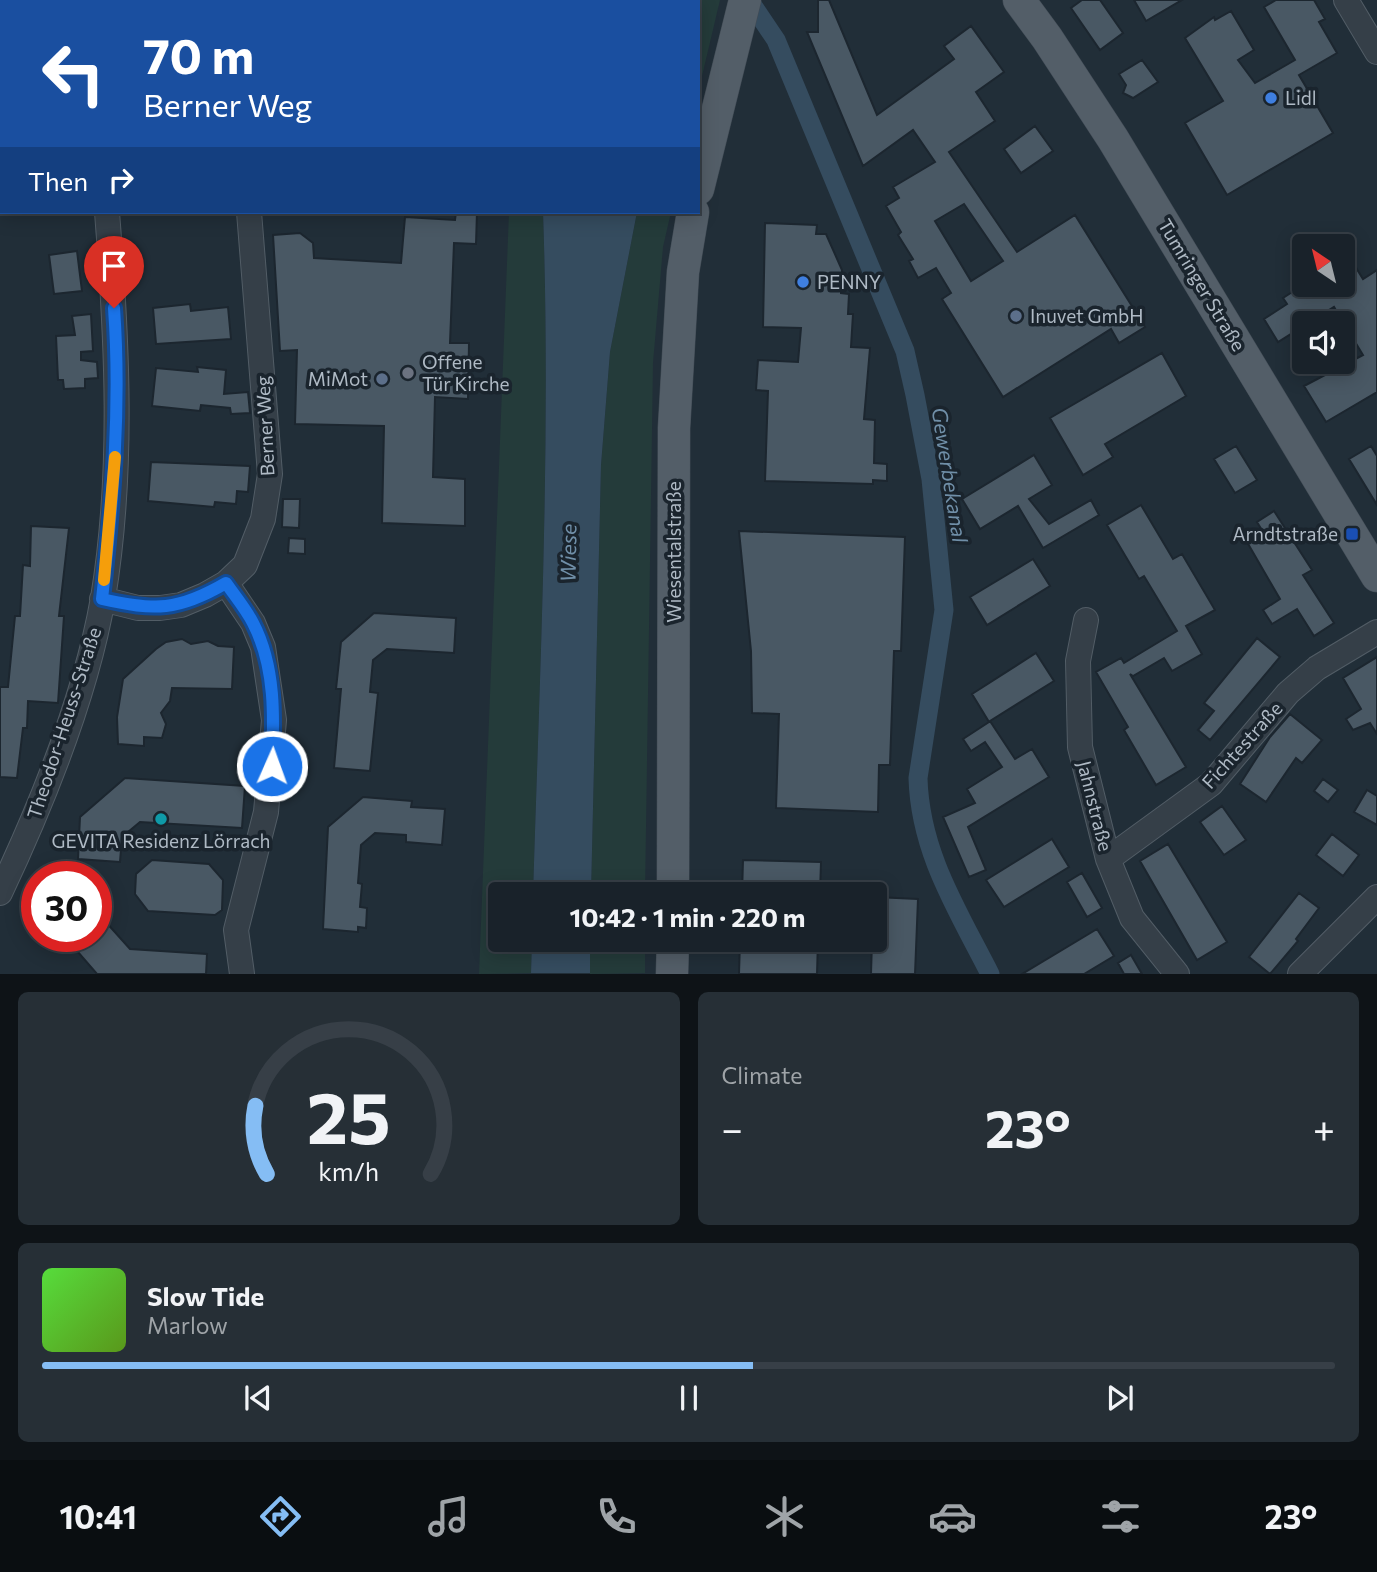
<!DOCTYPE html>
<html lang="en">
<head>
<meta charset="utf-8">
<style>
  body { margin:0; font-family:Commissioner,sans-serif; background:#262f36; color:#f1f3f6; height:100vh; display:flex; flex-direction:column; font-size:26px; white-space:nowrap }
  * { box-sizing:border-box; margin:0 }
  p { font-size:23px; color:#9fa4a8 }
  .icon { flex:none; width:38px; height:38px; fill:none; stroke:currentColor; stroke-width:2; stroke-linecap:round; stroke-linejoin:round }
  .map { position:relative; height:974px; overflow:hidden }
  .drawer { display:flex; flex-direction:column; gap:18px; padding:18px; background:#0e1317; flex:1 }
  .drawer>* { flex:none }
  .hud { position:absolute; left:0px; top:0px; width:700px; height:214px; box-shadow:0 4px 18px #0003,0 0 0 2px #373f47; background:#1a4fa0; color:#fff; overflow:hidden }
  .needle { width:46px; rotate:325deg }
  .tools { position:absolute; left:1292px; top:234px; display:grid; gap:14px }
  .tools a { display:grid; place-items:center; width:63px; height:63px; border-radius:7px; background:#19222a; box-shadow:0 4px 18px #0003,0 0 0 2px #373f47; font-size:35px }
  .speed { position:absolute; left:21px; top:861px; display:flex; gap:14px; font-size:35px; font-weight:700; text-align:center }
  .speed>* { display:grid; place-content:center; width:91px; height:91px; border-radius:50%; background:#19222a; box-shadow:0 4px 18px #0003,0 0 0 2px #373f47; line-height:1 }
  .speed .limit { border:10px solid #d22; background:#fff; color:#111 }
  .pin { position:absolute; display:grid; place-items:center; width:60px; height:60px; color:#fff; margin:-72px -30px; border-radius:50% 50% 50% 0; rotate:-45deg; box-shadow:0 0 7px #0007 }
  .pin .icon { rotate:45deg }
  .me { position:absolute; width:77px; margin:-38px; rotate:2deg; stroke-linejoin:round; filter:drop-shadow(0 0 5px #0008) }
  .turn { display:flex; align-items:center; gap:24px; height:147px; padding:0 28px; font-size:32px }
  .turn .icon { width:91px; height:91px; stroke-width:2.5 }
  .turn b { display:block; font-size:49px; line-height:60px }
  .then { display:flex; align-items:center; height:66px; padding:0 28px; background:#0003; gap:14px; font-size:26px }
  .big { font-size:52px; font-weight:700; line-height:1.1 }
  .drawer .widget { flex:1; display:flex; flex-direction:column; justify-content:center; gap:10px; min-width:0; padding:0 24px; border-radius:10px; background:#262f36 }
  .drawer .dial { align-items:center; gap:0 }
  .dial svg { height:182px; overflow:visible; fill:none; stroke:#373f47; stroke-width:7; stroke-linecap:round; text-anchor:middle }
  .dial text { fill:#f1f3f6; stroke:none }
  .song { display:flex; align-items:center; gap:21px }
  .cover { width:84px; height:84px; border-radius:10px; background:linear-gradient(135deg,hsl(110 70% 55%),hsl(90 70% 35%)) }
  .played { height:7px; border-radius:4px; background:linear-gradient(90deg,#85bdf4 55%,#373f47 55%) }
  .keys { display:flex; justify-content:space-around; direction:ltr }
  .heat { display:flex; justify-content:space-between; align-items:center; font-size:38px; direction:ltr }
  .drawer .tiles { flex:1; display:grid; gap:18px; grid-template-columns:1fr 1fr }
  .widget:last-child { grid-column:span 2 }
  .trip { position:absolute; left:488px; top:882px; width:399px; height:70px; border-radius:7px; background:#19222a; box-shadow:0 4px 18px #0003,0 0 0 2px #373f47; font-weight:700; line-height:70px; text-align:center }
  .dock { display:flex; height:112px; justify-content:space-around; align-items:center; background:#0a0e11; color:#9fa4a8 }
  .dock .icon { width:49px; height:49px }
  .dock .selected { color:#85bdf4 }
  .dock b { font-size:32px; color:#f1f3f6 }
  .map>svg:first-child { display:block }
  .green { fill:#243b3a }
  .water { fill:#354c5f }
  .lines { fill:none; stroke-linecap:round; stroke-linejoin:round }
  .canal { stroke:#354c5f; stroke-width:19 }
  .building { fill:#495864; stroke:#1c262f; stroke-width:2; fill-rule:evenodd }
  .minor-casing { stroke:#525d66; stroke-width:26 }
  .major-casing { stroke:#414b55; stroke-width:33 }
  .minor { stroke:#353f48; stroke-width:24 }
  .major { stroke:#535e68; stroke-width:32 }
  .route-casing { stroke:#114b97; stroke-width:18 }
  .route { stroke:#1a73e8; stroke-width:12 }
  .slow { stroke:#f59e0b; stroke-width:12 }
  .shop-dot { fill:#3f7fe0; stroke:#1a242d; stroke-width:2.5 }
  .service-dot { fill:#5c6f8a; stroke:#1a242d; stroke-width:2.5 }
  .worship-dot { fill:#6b7280; stroke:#1a242d; stroke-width:2.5 }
  .transit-dot { fill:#1a4fb4; stroke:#1a242d; stroke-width:2.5 }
  .culture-dot { fill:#0f9aa8; stroke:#1a242d; stroke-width:2.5 }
  .labels { text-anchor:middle; stroke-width:7; stroke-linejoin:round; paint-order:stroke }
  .poi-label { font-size:19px; fill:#afbac5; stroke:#1a242d; text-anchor:start }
  .street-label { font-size:19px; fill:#afbac5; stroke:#1a242d }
  .water-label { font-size:21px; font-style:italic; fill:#708fa8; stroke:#1a242d }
</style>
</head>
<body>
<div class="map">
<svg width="1377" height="974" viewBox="0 0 1377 974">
  <rect width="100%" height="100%" fill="#212e38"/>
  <path class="green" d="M674,0h46l-22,93v-91z
    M509,212h34c8,227 -3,455 -10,682h-33v46h32l-1,33 -52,1z
    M637,212h34l-8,35 -10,116 -8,531h-54l10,-429 9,-113z
    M590,940h55v33l-55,1z"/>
  <path class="water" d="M536,0h138v2z
    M543,212h94l-27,140 -9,113 -10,429h-58c7,-227 18,-455 10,-682z
    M532,940h58v33h-59z"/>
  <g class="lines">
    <path class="canal" d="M749,0l27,40 129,311 10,44 16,84 13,131 -26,168c2,74 39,131 72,196"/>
  </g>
  <path class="building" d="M818,0h11l48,115 77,-56 -10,-13 27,-20 33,46 -28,20 19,29 -46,31 68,100 58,-37 70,112 -26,16 -8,-14 -108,68 -61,-98 9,-6 -15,-25 -18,10 -9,-17 4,-2 -15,-24 3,-3 -15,-26 13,-8 -6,-11 42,-25 -22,-32 -50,36 -56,-134h11zM964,204l39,57 -32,20 -36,-60z
    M1082,0h18l23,33 -23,17 -29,-42z
    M1134,0h48l-36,21z
    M1276,0h38l11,19 -6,3 18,31 -38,22 34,58 -106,62 -42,-72 38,-22 -38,-63 29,-21 1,3 16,-9 23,39 -16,10 17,23 40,-23 -31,-53z
    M1142,60l16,22 -25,16 -10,-5 3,-8 -7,-11z
    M1035,126l18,25 -32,22 -17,-24z
    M456,212h21l-1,32 -22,-1 -4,100h19l-1,56 -33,-2 -2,80 32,2v47l-83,-3 2,-97 -89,-2 2,-74 -17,1 -7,-116 27,-2 13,10 1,15 87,5 4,-46 50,3z
    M765,223l52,2 -1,9h10l16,36 -1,23 8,1 -1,20h5l-2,33 19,1 -6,71 11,1 -1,43 13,1v17l-14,-1v4l-108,-3 3,-90 -12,-1 2,-30 40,2 3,-34 -38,-1z
    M1342,245l21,34 14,-9v122l-51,30 -22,-36 59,-31 -29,-48 -56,35 -14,-23 23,-15 -4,-6 20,-13h39z
    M77,251l5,40 -28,3 -5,-39z
    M190,304l1,7 37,-4 3,32 -75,5 -3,-36z
    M91,314l2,37 -12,1v8l16,2 1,16 -13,1v9l-21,1 -1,-9h-5l-2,-44 19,-1 -3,-19z
    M1162,353l24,43 -81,48 8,13 -30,18 -33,-57z
    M197,367l29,3 -2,24 24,-2 2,21 -19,1 -1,-6 -29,-3 -1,6 -48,-5 4,-38 42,4z
    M1236,446l21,34 -22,13 -21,-34z
    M1371,446l6,10v49l-28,-46z
    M1034,455l18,30 -23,14 20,25 42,-24 8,15 -56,33 -25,-42 -38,23 -18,-30z
    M151,462l99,4 -2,26 -11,-1 -1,13 -21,-2 -1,5 -66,-6z
    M283,499h17l-1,29 -17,-1z
    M1141,505l32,54 9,-5 33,56 -29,16 16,28 -30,17 -8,-13 -31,18 -3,-2 56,93 -30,18 -32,-55 4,-3 -32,-55 25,-14 3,5 53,-32 -33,-55 -5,3 -32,-54z
    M1274,511l38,59 -9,5 31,48 -20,13 -17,-27 -25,15 -9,-14 17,-11 -33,-57 16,-10 -6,-10z
    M31,526l38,2 -10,88h5l-6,87 -30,-2 -1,27h-4l-6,50 -17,-1v-90h8l7,-71h5l3,-51 7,1z
    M739,531l166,6 -4,114h-7l-4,114h-11l-1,47 -102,-4 3,-94 -27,-1 -1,-62z
    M289,538l16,1v15l-17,-1z
    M1033,559l17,27 -63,39 -17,-28z
    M374,613l82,5 -2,35 -67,-4 -14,11 -3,32 8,1 -8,78 -36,-3 7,-79h-5l5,-47z
    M1257,638l23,19 -70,83 -12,-10 16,-19 -10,-8z
    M182,639l9,5 17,-3 10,5 16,1 -2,42 -60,-1 -2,13 -9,12 5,11 -4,14 -18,-1v9l-26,-2 -1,-27 6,-38 33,-30 10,-7z
    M1036,653l18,28 -64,40 25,38 17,-10 17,28 -81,50 18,43 -17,7 -26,-60 32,-14 -8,-14 35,-22 -17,-25 -14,9 -8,-12 26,-17 -17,-28z
    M1377,657v77l-7,-11 -17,7 -7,-11 15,-10 -18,-31z
    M1290,714l32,26 -20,23 -6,-5 -30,44 -26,-18 30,-47z
    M125,778l120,8 -3,42 -102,-6 -18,15 -2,25 -42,-3 2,-42z
    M1323,779l15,11 -10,12 -14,-11z
    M1367,790l10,6v29l-23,-13z
    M363,797l49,4 -1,6 34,2 -3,36 -36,-3v-7l-31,-2 -14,12 -3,38 4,1 -2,23 7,1 -1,20 -8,-1v5l-35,-3 5,-102z
    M1222,806l24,34 -22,15 -24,-33z
    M1332,834l27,21 -16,21 -27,-21z
    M1052,839l17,28 -65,40 -18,-27z
    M1168,844l59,98 -30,18 -57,-99z
    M152,860l57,4 14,16 -1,30 -7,5 -67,-4 -13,-17 1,-20z
    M743,860l78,2 -1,32h-78z
    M1082,873l20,35 -15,9 -20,-35z
    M1299,893l20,15 -23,31 2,2 -28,33 -21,-17z
    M875,897l43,2 -3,75h-44l1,-34h3z
    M96,911l34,38 77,5 -1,20h-109l-33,-38h32z
    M1097,929l17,27 -30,18h-62z
    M740,940h78l-1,34h-78z
    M1131,955l11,19h-18l-6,-11z"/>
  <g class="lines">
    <g class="minor-casing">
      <path id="minor" d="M90,0v2
        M1346,0l31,52
        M226,583l27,40 10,24 11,73 -8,92 -30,118 6,44
        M102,599l36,9h22l21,-3 24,-10 21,-12 19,-18 18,-46 7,-45 -21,-262
        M1086,620l-8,41 2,86 28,112 24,59 45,56
        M1108,859l103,-75 77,-91 29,-25 60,-36
        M0,893c42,-89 86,-197 103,-295 21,-128 14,-258 4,-386
        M1300,974l77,-77"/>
    </g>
    <g class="major-casing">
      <path id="major" d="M1019,0l28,38 66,101 264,437
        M698,189l47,-189
        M673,894l1,-466 9,-156 10,-60
        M672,974l1,-34"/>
    </g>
    <use href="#minor" class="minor"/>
    <use href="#major" class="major"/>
  </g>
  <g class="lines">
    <g class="route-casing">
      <path id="route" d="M114,308c7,97 -1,194 -12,291 53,12 76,12 124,-16 9,13 20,26 27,40 23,44 21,96 19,143"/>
    </g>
    <use href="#route" class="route"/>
    <path class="slow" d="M104,580l11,-123"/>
  </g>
  <g class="shop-dot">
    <circle cx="1271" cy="98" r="7"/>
    <circle cx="803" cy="282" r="7"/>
  </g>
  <g class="service-dot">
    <circle cx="1016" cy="316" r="7"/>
    <circle cx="382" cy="379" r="7"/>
  </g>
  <circle class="worship-dot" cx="408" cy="373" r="7"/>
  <rect class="transit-dot" x="1345" y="527" width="14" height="14" rx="3.5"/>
  <circle class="culture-dot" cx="161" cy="819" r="7"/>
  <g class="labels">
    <g class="poi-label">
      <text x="1285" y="105">Lidl</text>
      <text x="817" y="289">PENNY</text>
      <text x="1030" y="323">Inuvet GmbH</text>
      <text x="422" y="369">Offene<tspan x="422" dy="22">Tür Kirche</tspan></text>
      <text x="368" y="386" text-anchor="end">MiMot</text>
      <text x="1338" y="541" text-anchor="end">Arndtstraße</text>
      <text x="161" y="848" text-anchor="middle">GEVITA Residenz Lörrach</text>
    </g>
    <g class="street-label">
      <text transform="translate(1202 285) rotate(59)" y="7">Tumringer Straße</text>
      <text transform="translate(265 426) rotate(-93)" y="7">Berner Weg</text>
      <text transform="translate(674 552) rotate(-90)" y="7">Wiesentalstraße</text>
      <text transform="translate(64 723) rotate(-72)" y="7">Theodor-Heuss-Straße</text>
      <text transform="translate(1242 745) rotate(-48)" y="7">Fichtestraße</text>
      <text transform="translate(1095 806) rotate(76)" y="7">Jahnstraße</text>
    </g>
    <g class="water-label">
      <text transform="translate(949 475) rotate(81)" y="7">Gewerbekanal</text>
      <text transform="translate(569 553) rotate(-89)" y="7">Wiese</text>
    </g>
  </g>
</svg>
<div class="tools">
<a><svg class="needle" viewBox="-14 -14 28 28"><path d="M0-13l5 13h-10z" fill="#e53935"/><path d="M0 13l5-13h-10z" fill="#9fa4a8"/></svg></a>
<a><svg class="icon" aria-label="sound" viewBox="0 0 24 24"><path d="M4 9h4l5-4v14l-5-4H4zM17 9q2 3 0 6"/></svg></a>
</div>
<div class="speed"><div class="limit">30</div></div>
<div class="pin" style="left:114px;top:308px;background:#d93025"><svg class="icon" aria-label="arrive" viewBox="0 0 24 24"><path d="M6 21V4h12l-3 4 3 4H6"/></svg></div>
<svg class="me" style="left:272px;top:766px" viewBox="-20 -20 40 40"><circle r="17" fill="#1a73e8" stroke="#fff" stroke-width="3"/><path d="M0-11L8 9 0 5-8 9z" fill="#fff"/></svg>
<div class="trip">10:42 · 1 min · 220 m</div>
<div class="hud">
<div class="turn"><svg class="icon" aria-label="left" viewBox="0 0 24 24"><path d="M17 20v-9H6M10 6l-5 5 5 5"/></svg><div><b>70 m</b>Berner Weg</div></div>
<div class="then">Then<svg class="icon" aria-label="right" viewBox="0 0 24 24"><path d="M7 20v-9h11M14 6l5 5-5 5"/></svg></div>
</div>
</div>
<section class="drawer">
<div class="tiles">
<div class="widget dial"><svg viewBox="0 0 100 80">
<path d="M14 69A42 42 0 1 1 86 69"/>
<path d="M14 69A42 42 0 0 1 9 39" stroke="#85bdf4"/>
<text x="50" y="56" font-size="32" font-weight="700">25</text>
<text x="50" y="72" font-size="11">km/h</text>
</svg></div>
<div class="widget"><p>Climate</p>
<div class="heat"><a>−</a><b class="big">23°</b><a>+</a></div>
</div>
<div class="widget">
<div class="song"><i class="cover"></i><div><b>Slow Tide</b><p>Marlow</p></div></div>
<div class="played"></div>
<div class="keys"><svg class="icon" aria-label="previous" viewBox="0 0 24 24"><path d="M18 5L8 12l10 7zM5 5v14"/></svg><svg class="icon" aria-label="pause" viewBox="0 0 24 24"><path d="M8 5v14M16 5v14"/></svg><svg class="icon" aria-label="next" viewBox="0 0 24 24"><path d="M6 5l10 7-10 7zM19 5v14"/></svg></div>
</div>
</div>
</section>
<nav class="dock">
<b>10:41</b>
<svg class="icon selected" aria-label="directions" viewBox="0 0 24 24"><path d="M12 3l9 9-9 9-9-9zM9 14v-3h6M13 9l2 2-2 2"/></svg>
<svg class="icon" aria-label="music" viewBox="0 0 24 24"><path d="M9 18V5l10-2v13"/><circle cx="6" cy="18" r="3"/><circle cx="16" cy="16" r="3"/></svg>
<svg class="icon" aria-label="phone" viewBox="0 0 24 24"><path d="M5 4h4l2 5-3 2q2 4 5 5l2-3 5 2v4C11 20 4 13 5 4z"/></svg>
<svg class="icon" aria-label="climate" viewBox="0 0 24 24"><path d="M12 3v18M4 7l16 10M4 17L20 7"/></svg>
<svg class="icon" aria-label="car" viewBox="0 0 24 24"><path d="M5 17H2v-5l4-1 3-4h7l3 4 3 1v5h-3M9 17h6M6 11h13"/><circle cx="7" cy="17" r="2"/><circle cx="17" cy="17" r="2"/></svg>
<svg class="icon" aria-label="filters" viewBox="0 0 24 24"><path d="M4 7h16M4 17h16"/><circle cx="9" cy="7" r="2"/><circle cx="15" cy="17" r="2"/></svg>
<b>23°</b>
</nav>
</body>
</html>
